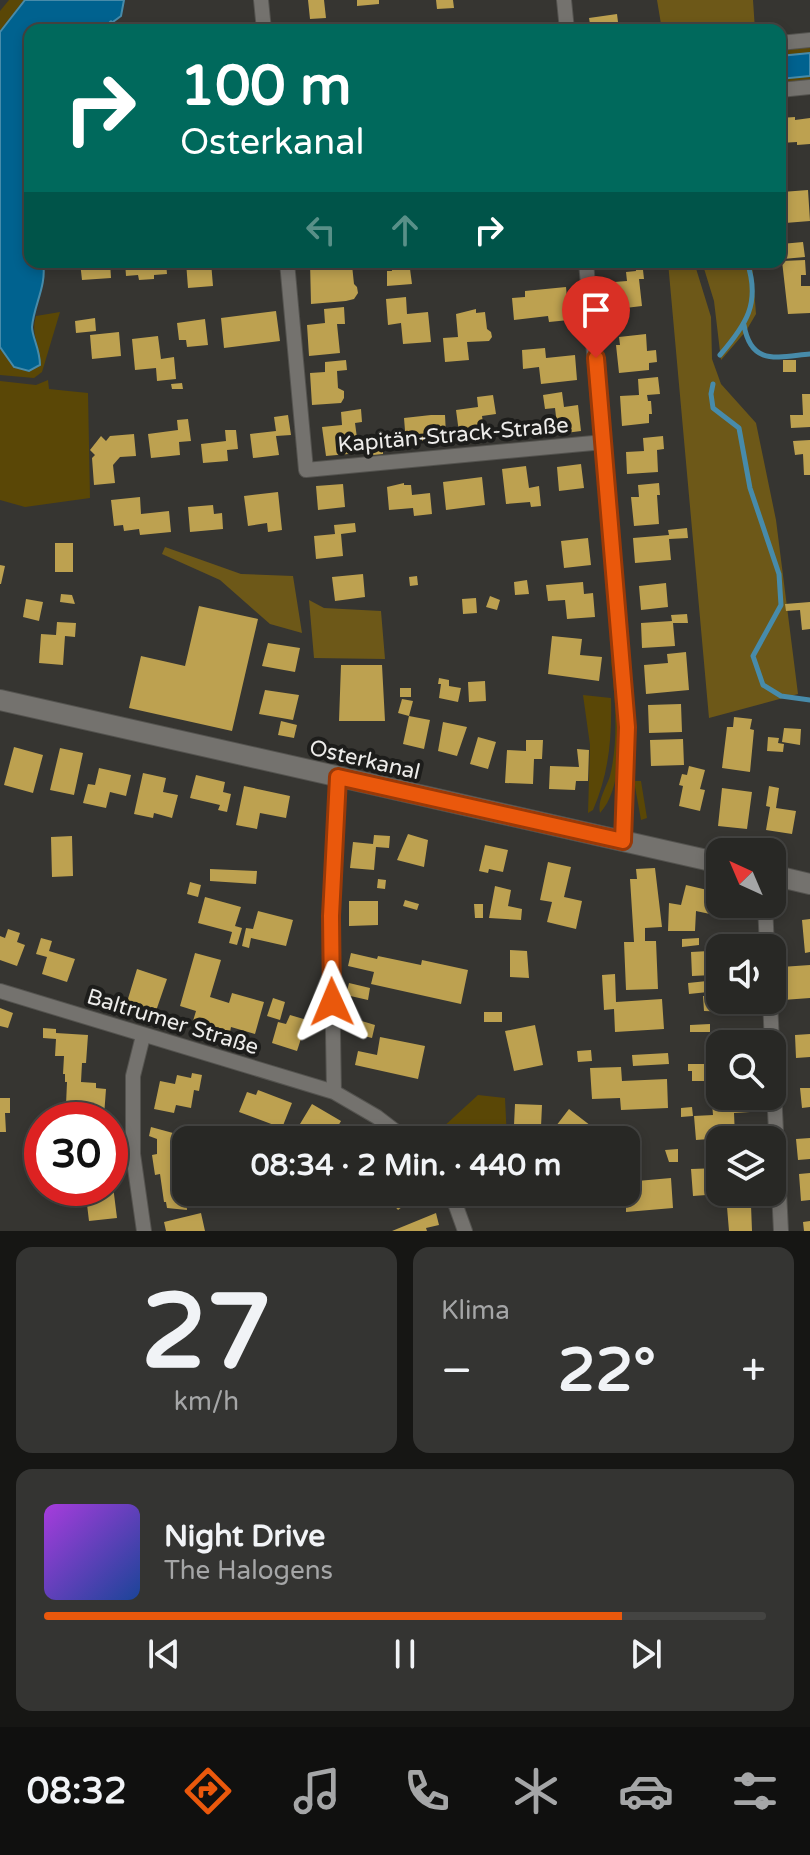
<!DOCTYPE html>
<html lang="de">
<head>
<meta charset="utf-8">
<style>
  body { margin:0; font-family:"Varela Round",sans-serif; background:#343432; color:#f1f3f6; height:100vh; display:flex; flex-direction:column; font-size:30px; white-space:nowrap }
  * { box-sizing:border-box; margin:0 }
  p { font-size:26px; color:#a5a6a7 }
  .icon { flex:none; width:44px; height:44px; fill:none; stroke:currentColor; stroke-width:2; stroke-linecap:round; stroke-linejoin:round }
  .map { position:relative; height:1231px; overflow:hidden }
  .panel { display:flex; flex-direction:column; gap:16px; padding:16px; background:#161614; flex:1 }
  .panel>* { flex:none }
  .hud { position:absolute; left:24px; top:24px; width:762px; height:244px; border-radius:16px; box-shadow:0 4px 12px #0003,0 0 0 2px #444442; background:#00695c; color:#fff; overflow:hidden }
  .needle { width:52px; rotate:316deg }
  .controls { position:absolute; left:706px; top:838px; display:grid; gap:16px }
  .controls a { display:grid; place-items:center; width:80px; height:80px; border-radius:16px; background:#282825; box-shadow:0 4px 12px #0003,0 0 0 2px #444442; font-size:40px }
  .speed { position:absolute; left:24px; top:1102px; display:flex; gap:16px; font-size:40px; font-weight:700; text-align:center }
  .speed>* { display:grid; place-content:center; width:104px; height:104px; border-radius:50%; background:#282825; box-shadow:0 4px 12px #0003,0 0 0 2px #444442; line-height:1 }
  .speed .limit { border:12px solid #d22; background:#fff; color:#111 }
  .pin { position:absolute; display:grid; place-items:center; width:68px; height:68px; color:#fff; margin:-82px -34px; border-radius:50% 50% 50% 0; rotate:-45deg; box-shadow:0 0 8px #0007 }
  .pin .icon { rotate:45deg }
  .me { position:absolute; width:88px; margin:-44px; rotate:359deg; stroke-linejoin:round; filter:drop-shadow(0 0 6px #0008) }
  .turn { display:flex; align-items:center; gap:28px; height:168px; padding:0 24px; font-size:36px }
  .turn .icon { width:104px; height:104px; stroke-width:2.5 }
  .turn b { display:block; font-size:56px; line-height:68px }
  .lanes { display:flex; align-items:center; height:76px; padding:0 24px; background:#0003; justify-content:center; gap:40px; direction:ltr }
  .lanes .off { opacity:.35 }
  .big { font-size:60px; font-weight:700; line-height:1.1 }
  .panel .card { flex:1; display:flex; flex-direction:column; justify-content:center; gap:12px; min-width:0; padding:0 28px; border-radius:16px; background:#343432 }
  .panel .dial { align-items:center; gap:0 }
  .dial b { font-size:104px; line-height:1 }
  .song { display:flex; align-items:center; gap:24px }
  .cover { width:96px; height:96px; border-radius:12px; background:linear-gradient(135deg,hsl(280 70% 55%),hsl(220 70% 35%)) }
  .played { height:8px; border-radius:4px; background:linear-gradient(90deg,#ea580c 80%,#444442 80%) }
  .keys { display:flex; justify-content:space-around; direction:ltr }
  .heat { display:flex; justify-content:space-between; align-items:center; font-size:44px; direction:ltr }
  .panel .tiles { flex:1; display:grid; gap:16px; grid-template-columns:1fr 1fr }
  .card:last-child { grid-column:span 2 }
  .trip { position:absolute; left:172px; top:1126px; width:468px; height:80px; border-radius:16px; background:#282825; box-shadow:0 4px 12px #0003,0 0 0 2px #444442; font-weight:700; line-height:80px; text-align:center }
  .tab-bar { display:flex; height:128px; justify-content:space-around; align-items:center; background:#10100f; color:#a5a6a7 }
  .tab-bar .icon { width:56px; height:56px }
  .tab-bar .current { color:#ea580c }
  .tab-bar b { font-size:36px; color:#f1f3f6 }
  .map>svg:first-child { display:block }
  .green { fill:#5a4706 }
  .forest { fill:#6d5818 }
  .water { fill:#00628f; stroke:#478baa; stroke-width:2 }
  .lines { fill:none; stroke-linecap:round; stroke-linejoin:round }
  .stream { stroke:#478baa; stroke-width:5 }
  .building { fill:#bda150 }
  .street-casing { stroke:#54534f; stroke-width:16 }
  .secondary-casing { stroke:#54534f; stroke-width:22 }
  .street { stroke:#74726e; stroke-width:14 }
  .secondary { stroke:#74726e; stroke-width:20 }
  .route-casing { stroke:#983908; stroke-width:20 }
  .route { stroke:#ea580c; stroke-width:14 }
  .labels { text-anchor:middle; stroke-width:8; stroke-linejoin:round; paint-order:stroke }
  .street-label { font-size:22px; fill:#edecea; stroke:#1d1d1b }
</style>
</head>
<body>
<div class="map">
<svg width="810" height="1231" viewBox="0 0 810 1231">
  <rect width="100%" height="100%" fill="#363531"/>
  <path class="green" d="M9,0h16l-25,32v-21z
    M810,45v38l-30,3v-38z
    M60,312l-18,60 -8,6 -34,-3v-28l29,24 10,-5c2,-22 -9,-30 -3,-50z
    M48,380l1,9 39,4 2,105 -65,9 -25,-7v-119l36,4z
    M615,659c3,40 14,123 -15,154 -3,-12 6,-25 10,-37 9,-37 5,-78 1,-116z
    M583,695l28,3c1,40 -2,75 -18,112l-5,3 2,-68z
    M634,781h7l6,37 -6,2z
    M478,1095l27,3 2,42h-78z
    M462,1192h48v10l-45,-4z"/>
  <path class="forest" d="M657,0h96l2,30h-93z
    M668,262h26l17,55 1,42 9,25 35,39 20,97 22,174 -89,24z
    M702,262l50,1 4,51 -10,17 -25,29 -7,-59z
    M165,547l76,27 52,2 9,57 -32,-9 -50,-44 -58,-26z
    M309,600l15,8 57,3 4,48 -71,-1z"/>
  <path class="water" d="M25,0h99l-3,16 -15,11 -76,3v232h13c4,24 -9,42 -11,65 0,10 8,22 8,38l-11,6 -15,-4 -14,-20v-315z
    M810,53v23l-30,3v-23z"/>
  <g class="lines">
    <path class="stream" d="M111,23l7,7
      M744,325c7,41 33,32 66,29
      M720,355c26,-30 41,-52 27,-93
      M713,384l-2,10 2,14 26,20 11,60 29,86 2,31 -28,51 10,29 18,11 29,4"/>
  </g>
  <path class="building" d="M308,0h16l2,18 -16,1z
    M357,0h22v4l-22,2z
    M436,0h17l1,8 -17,1z
    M617,14l2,16h-28l-2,-12z
    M537,25l1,5h-26v-3z
    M795,117v3l15,-2v26l-13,1v-3l-17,1v-25z
    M808,190l2,31 -25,2 -3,-31z
    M803,242l2,15 -22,2 -2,-15z
    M805,260l1,15h-5v11h9v27l-22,1 -6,-53z
    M80,262h30l1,16 -29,2z
    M125,262h41l1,12 -13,1v4l-15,1 -1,-5 -12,1z
    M186,262h25l2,24 -25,2z
    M240,262h21v2l-21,2z
    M310,262h21v5l21,-2 2,19 3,3 1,6 -4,6 -8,2 -35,3z
    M391,262h24l1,7h-6l2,15 -25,2v-15h5z
    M635,262h21v6l-13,2 1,9h-5l3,27 -25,3 -3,-27 13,-1 -1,-9 10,-1z
    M566,287l3,33 -20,2 -1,-6 -34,4 -2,-22 13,-1v-6z
    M406,297l1,17 21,-2 3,30 -28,2 -2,-21 -13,2 -2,-26z
    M344,307l1,17h-8l3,29 -31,3 -2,-31 18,-2 -1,-14z
    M476,309v4l9,-1 2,17 4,3 1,5 -3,4 -22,1 2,18 -24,2 -2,-24 15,-1 -2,-23z
    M276,311l4,30 -56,7 -3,-30z
    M95,318l1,13 -20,2 -1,-12z
    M205,319l3,26 -21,2 -1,-7h-7l-2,-17z
    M119,332l2,24 -29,3 -2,-24z
    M646,334l1,17 9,-1 1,12 -8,1v7l-30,3 -3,-28h4l-1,-8z
    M158,336l3,23 13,-2 2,22 -19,2 -1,-13 -21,2 -3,-31z
    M545,348l1,10 29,-3 2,25 -36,4 -2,-17 -16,2 -1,-19z
    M346,360l1,10 -10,1 1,17 6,3v7l-3,5 -29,2 -2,-32 15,-1v-10z
    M783,360h13v12h-13z
    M658,377l2,17 -13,1 1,6h3l1,13h-3v9l-27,3 -2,-30 19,-1 -1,-16z
    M182,383l1,6h-11l-1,-5z
    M562,392l2,15 14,-2 3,26 -23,3 -3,-26 -10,1 -2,-14z
    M802,394h8v33l-19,1 -1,-13h13z
    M493,395l3,19 -14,2 3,21 -25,3 -4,-30 22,-3 -1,-10z
    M361,409l1,13 -7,1 4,30 -33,3 -4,-29 20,-2 -1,-13z
    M288,415l3,20 -15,1 3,19 -26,3 -3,-24 26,-3 -2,-14z
    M431,415h14l1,20 -13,2 1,4 -28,2 -2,-25z
    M188,419l3,22 -12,1 1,13 -29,3 -3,-24 30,-4 -1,-10z
    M225,430h11l2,19 -11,1 1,11 -25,2 -2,-19 25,-3z
    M134,434l2,22 -16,1 -7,8 2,18 -21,2 -2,-27 3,-3 -5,-5 11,-14 5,5 4,-5z
    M663,436l1,13 -7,1 1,22 -31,2 -1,-22 18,-1 -1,-13z
    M810,440v35h-6l-1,-21 -8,1 -2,-14z
    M383,448v6l-10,1 -1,-6z
    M581,464l3,24 -25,3 -2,-24z
    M526,466l3,22 10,-2 2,20 -10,1 -1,-5 -24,2 -4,-35z
    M482,477l3,28 -39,5 -3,-28z
    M404,483v2h7l1,10 18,-2 2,21 -18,2 -1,-8 -24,2 -2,-23z
    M659,483l1,12h-3l2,29 -25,2 -3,-29h8l-1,-12z
    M343,484l2,23 -27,3 -2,-24z
    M278,492l4,38 -14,2 -1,-9 -19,3 -4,-30z
    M140,497l1,17 28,-3 2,21 -31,3 -1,-6 -15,2 -1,-6 -9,1 -3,-26z
    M213,505l1,9 8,-1 1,16 -33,3 -2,-25z
    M355,523l1,9 -15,2 2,22 -27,3 -2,-23 21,-2 -1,-9z
    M687,528l1,10 -19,1 2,21 -36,3 -2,-25 36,-3 -1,-5z
    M588,538l3,27 -27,3 -3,-27z
    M55,543h18v29h-18z
    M0,565l5,1 -4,18h-1z
    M363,574l2,23 -30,4 -3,-24z
    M417,576l1,9 -8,1 -1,-9z
    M527,580l2,14 -14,1 -1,-13z
    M583,582l1,12 9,-1 2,24 -28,2 -2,-19 -17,1 -2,-16z
    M666,583l2,24 -27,3 -2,-24z
    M61,594l11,1 3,9 -15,-2z
    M490,596l10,4 -3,10 -11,-3z
    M476,598l1,15 -14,1 -1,-15z
    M26,599l17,3 -4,19 -16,-4z
    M810,602v27l-8,1 -2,-20 -14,1 -1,-7z
    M199,606l59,13 -26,112 -103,-23 12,-52 44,10z
    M687,614l1,9h-15l2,23 -33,2 -1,-25 31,-2 -1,-6z
    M57,622l19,1 -1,14 -10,-1 -2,29 -24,-2 2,-29 15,1z
    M552,636l30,3 -2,16 22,2 -3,24 -51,-7z
    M268,643l32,5 -5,24 -33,-6z
    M686,652l3,38 -43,4 -2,-29 24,-2 -1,-9z
    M341,665h41l3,56h-46z
    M439,678l10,2v6l12,2 -3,14 -19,-4 2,-14h-3z
    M485,681l1,20 -17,1 -1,-20z
    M400,688h11v9h-11z
    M265,690l34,5 -6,25 -34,-6z
    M402,699l11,2 -4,15 -11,-3z
    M681,704l1,28 -33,1 -1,-28z
    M409,716l21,4 -6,29 -21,-5z
    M734,717l18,2 -2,10 4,1 -4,42 -28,-4 5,-41h6z
    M281,721l16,4 -3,13 -16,-3z
    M443,722l24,5 -10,29 -19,-5z
    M784,728l17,1 -1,16 -18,-3z
    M478,737l18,5 -8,27 -18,-5z
    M768,737l11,1 -1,5 6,1 -1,8 -16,-1z
    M683,739l1,26 -33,1 -1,-26z
    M526,740h17l-1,19h-8l-1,25 -28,-1 2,-33 19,1z
    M14,747l29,8 -10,38 -29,-8z
    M60,748l23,5 -9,42 -24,-5z
    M577,749l12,1 -1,31h-12l-1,9 -26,-1 1,-23 29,1z
    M689,766l16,4 -5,19 5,1 -5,21 -21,-5 4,-20 -4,-1 3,-11 5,1z
    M99,768l32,7 -5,21 -16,-4 -4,16 -23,-5 5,-19 7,1z
    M143,773l23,5 -3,14 15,3 -6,23 -18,-5 -1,5 -19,-4z
    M196,775l29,7 -2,10 8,2 -4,18 -9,-2 2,-5 -30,-7z
    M244,786l46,10 -4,22 -26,-5 -3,16 -21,-4z
    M769,786l10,2 -3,20 20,3 -4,23 -26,-4 4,-23 -4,-1z
    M722,788l30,4 -5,37 -29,-3z
    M408,834l20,6 -4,27 -27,-7z
    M374,835l16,1 -1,12 -13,-1 -2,23 -24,-2 3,-26 20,2z
    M72,836l1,40 -21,1 -1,-40z
    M485,845l23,5 -5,22 -14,-3 -1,4 -9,-2z
    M548,862l23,5 -7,30 18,4 -6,28 -29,-7 5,-20 -12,-2z
    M655,868l7,59 -17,1v13h11l2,48 -32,1 -2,-48h10l-4,-63h7l-1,-10z
    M210,869l47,2 -1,13 -46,-3z
    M378,879l8,1 -1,9 -8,-1z
    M190,882l11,3 -3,12 -11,-3z
    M686,885l30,7 -6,22 -14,-3 -1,20h-27l1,-28 12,2z
    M495,886l16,4 -3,16 14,3 -1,11 -32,-2z
    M205,897l36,10 -6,19 7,2 -5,17 -8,-2 3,-11 -34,-9z
    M405,900l14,4 -2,6 -14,-4z
    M349,901h29v24l-29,1z
    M474,904h9v14h-8z
    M258,911l35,9 -7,26 -35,-8 -2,10 -7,-2 4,-18 7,1z
    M810,919v33l-5,1 -3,-33z
    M8,929l12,4 -3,9 8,3 -8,21 -17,-6v-24l5,2z
    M41,938l11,3 -3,10 26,8 -8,23 -25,-8 5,-17 -11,-3z
    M699,938v7l-17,2v-8z
    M729,944v4h-9v20h-8l1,7 -21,1 -1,-24 18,-1v-5z
    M510,950l17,1 2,27 -19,-1z
    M195,953l26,7 -11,37 19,6 3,-10 32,9 -9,32 -24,-7 -1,5 -37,-11 3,-10 -16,-5z
    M351,953l26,6 1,-3 43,9 1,-5 46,10 -7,34 -90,-20 3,-12 -26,-6z
    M810,965v33l-27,2 -2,-33z
    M137,969l30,10 -11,32 -29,-9z
    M615,974l1,28 46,-3 2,30 -49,3 -1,-23 -10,1 -2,-35z
    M707,981l1,11 -19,2 -1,-11z
    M349,983l21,5 -2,12 -22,-5z
    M720,990v10h13l1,12 -30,-1 -1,-15h8v-5z
    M273,998l12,4 -5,18 -13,-4z
    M0,1008l13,5 -5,15 -8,-2z
    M484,1012h18v10h-18z
    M290,1015l17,5 -10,31 -25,-8 6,-21 8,2z
    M355,1019l20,6 -3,13 -20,-5z
    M710,1024v8h-20v-7z
    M535,1025l8,40 -29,6 -9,-40z
    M43,1028l13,1v4l32,2 -2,28h-4l-1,19 15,1v5l10,1 -2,27 -16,-1 1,-8 -23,-2 1,-23h-2v-8h-2l1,-18h-9l1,-17 -13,-1z
    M736,1029v15h-16v10l-11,1 -1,-16 7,-1 -1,-8z
    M810,1034v23l-14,1 -1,-23z
    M380,1037l45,9 -7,33 -63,-14 3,-14 19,4z
    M591,1050l1,11 -14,1 -1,-11z
    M668,1053l1,11 -36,2 -1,-11z
    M688,1064h16v8l12,-1v-3h4v27h-5v-8h-7l-1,-6h-15v-10h-4z
    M621,1067l1,14 45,-2 1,29 -47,2 -1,-12 -28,1 -2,-31z
    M192,1073l10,2 -3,16 -5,-1 -3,18 -15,-3 -2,8 -20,-4 6,-28 15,3 2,-9 14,3z
    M800,1088h10v19l-8,1z
    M258,1090l34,13 -10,25 -43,-16 8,-20 9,3z
    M0,1098h10v15h-5l1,19h-6z
    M733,1102v3l16,-1 1,8 -16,1 1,24 -39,3 -2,-24 19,-1 -1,-12z
    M312,1104l29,17 -11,19h-13l-14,-8 -5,8h-14l8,-14 5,3z
    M515,1104l27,1 -1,22 -27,-2z
    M692,1107l1,9 -12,1v-9z
    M569,1109l26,20 -9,11h-11l-19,-14z
    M361,1126l15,14h-28z
    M151,1127l22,6 -3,9 5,26 11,-1v25h7l1,6 -8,1 1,11 -20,-2 -1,-6h-2l-4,-28 -5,1 -3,-20 5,-1v-15l-8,-3z
    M810,1138v21l-12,1 -2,-21z
    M678,1149v13h-9l-4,-12z
    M720,1168v26l-27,2 -2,-27z
    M810,1173v27l-9,1 -2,-27z
    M671,1178l2,30 -47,4v-30z
    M113,1186l4,32 -28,3 -4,-33z
    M266,1192h13l-3,7 -11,-4z
    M388,1192h34l-24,18 -13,-15z
    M738,1192h11l1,7 -11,1z
    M751,1205l1,26h-23l-2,-24z
    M201,1213l4,18h-39l-2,-9z
    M436,1213l3,12 -13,3 1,3h-35z
    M810,1221v10h-6l-1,-9z"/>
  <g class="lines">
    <g class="street-casing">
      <path id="street" d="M261,0l3,30
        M564,0l3,30
        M780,43l30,-3
        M780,90l30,-3
        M287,262l19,208 298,-28
        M586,262l41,465 -4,114
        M765,904l2,44
        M0,991l334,101 43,25 30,23
        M770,1000l2,44
        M143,1036l-10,40v78l11,77
        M772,1051l9,180
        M334,1092l-3,-176 7,-139
        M451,1192l14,39"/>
    </g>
    <g class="secondary-casing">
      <path id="secondary" d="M0,700l720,163
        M772,875l38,9"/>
    </g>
    <use href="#street" class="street"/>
    <use href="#secondary" class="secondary"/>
  </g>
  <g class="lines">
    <g class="route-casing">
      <path id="route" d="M332,1002l-1,-86 7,-139 285,64 4,-114 -31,-369"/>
    </g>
    <use href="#route" class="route"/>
  </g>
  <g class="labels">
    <g class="street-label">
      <text transform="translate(453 434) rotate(-5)" y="8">Kapitän-Strack-Straße</text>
      <text transform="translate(365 759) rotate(13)" y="8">Osterkanal</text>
      <text transform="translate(173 1021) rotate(17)" y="8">Baltrumer Straße</text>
    </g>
  </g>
</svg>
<div class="controls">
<a><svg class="needle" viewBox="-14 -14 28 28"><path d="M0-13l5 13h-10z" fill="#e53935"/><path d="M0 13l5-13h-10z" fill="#a5a6a7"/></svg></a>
<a><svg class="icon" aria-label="sound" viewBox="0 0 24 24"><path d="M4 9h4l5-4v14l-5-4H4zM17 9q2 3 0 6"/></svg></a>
<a><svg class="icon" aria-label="search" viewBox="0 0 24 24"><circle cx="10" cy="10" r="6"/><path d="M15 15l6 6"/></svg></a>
<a><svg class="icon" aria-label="layers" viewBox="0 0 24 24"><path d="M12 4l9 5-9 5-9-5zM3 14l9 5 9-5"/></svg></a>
</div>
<div class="speed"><div class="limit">30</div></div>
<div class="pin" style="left:596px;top:358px;background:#d93025"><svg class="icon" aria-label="arrive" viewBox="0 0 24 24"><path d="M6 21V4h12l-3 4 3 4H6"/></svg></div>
<svg class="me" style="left:332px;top:1002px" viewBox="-20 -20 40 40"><path d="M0-17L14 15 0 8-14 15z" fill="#ea580c" stroke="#fff" stroke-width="4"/></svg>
<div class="trip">08:34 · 2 Min. · 440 m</div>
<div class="hud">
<div class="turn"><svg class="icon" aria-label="right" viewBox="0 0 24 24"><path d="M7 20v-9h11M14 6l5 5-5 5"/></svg><div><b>100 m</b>Osterkanal</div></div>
<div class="lanes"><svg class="icon off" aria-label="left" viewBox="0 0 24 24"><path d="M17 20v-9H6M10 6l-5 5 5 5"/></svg><svg class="icon off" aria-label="ahead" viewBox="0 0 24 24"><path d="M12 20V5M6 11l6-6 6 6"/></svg><svg class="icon" aria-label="right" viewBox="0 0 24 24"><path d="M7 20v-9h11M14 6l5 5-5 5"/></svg></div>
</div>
</div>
<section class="panel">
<div class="tiles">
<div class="card dial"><b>27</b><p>km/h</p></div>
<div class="card"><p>Klima</p>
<div class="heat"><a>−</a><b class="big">22°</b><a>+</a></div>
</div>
<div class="card">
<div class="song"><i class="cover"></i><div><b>Night Drive</b><p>The Halogens</p></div></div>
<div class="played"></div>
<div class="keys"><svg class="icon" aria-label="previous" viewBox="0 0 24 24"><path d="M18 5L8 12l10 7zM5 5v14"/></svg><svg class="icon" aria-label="pause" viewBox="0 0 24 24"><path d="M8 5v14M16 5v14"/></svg><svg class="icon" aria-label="next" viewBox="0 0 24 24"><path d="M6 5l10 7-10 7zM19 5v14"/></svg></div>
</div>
</div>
</section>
<nav class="tab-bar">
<b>08:32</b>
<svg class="icon current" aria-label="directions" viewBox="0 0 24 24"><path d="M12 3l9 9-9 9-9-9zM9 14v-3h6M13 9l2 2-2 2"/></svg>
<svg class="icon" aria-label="music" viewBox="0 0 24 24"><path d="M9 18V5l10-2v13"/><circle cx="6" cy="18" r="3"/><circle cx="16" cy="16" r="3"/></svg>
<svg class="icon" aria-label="phone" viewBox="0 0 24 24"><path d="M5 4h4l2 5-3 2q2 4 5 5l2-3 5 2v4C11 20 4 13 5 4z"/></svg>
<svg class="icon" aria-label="climate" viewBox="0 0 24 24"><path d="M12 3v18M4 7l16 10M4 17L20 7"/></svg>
<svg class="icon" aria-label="car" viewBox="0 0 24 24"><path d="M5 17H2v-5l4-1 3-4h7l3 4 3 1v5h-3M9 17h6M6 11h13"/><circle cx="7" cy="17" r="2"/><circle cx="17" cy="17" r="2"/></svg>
<svg class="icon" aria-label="filters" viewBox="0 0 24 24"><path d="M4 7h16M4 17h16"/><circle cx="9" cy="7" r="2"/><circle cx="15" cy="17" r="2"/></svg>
</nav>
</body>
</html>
